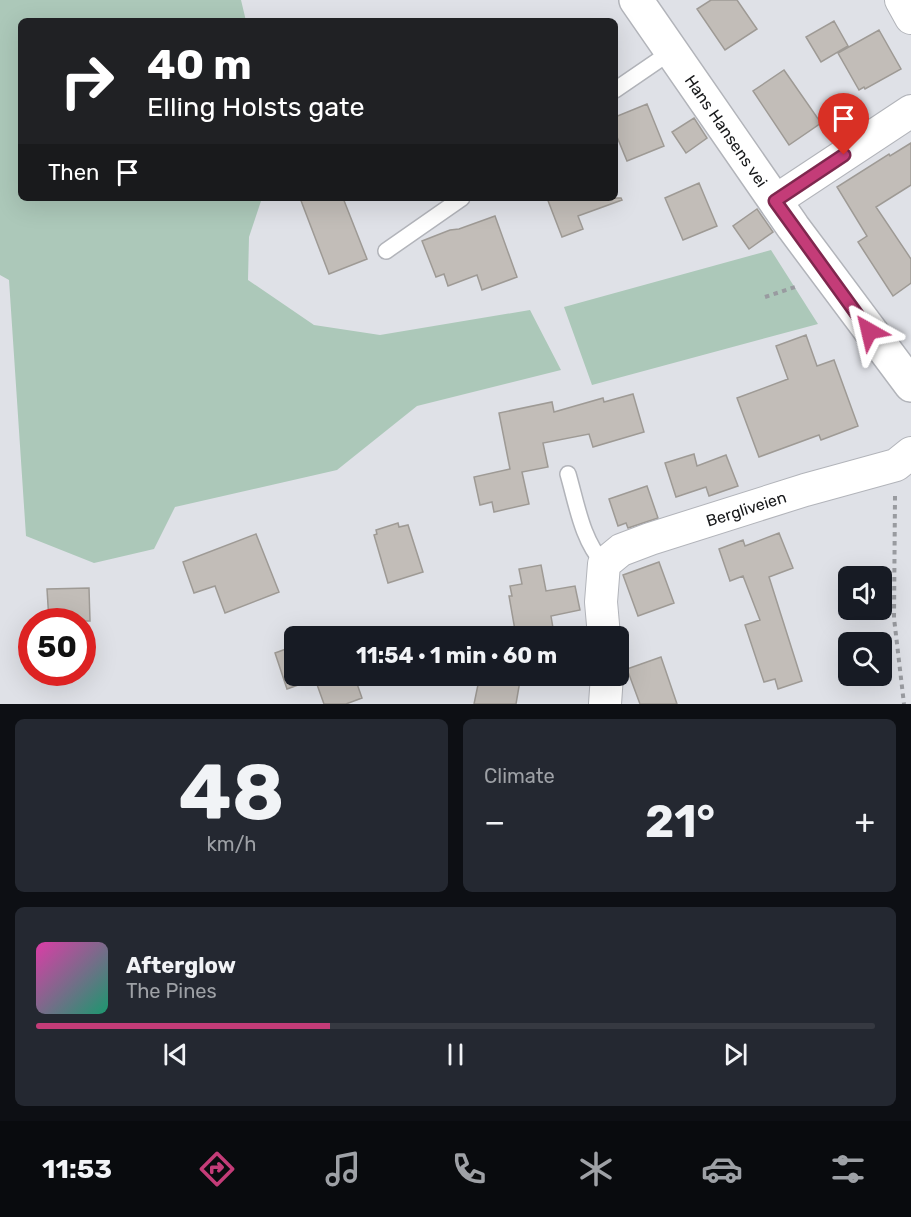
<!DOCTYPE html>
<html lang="en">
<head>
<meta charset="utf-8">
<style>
  body { margin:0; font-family:Rubik,sans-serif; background:#242831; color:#f1f3f6; height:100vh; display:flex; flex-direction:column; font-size:22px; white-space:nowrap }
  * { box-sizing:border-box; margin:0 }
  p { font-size:20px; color:#9ea1a6 }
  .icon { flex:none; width:33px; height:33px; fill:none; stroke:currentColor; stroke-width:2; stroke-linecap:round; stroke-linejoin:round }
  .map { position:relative; height:704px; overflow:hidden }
  .side { display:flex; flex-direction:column; gap:15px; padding:15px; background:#0d0f14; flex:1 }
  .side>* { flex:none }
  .banner { position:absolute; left:18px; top:18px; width:600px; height:183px; border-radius:9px; box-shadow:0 6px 24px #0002; background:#202124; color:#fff; overflow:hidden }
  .tools { position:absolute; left:838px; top:566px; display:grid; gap:12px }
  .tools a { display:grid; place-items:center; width:54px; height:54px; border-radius:9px; background:#171b24; box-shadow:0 6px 24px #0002; font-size:30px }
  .speed { position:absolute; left:18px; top:608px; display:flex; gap:12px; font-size:30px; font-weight:700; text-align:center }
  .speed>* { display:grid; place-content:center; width:78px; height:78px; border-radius:50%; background:#171b24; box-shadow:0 6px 24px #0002; line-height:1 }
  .speed .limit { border:9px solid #d22; background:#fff; color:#111 }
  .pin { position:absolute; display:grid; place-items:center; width:51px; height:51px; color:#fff; margin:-62px -26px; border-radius:50% 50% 50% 0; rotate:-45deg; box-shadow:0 0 6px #0007 }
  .pin .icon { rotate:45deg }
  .me { position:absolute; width:66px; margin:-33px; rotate:323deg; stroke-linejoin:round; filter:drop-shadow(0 0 4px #0008) }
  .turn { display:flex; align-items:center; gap:21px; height:126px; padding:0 30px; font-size:27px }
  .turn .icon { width:78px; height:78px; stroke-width:2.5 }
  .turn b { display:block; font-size:42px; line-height:51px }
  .then { display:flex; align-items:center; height:57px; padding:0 30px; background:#0003; gap:12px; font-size:22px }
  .big { font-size:45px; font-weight:700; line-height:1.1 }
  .side .widget { flex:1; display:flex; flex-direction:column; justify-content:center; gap:9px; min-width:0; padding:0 21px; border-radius:9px; background:#242831 }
  .side .dial { align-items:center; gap:0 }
  .dial b { font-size:78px; line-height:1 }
  .song { display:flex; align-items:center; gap:18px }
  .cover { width:72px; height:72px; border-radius:9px; background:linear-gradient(135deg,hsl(320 70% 55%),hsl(160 70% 35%)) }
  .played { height:6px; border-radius:3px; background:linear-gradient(90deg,#c43c78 35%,#363941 35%) }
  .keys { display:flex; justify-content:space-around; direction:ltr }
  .heat { display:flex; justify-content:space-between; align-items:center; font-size:33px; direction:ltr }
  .side .tiles { flex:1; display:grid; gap:15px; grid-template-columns:1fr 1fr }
  .widget:last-child { grid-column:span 2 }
  .trip { position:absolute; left:284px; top:626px; width:345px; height:60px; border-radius:9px; background:#171b24; box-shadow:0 6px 24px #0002; font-weight:700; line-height:60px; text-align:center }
  .dock { display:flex; height:96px; justify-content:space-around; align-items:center; background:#090b0e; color:#9ea1a6 }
  .dock .icon { width:42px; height:42px }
  .dock .active { color:#c43c78 }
  .dock b { font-size:27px; color:#f1f3f6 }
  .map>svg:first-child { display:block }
  .green { fill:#acc8b9 }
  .building { fill:#c2bdb8; stroke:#9e9a95; stroke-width:1.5 }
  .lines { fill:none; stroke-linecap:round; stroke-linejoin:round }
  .service-casing { stroke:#b2b4ba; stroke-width:18 }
  .minor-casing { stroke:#b2b4ba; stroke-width:34 }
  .secondary-casing { stroke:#b2b4ba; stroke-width:36 }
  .path { stroke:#999ba0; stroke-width:4; stroke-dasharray:4.5 4.5; stroke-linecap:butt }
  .service { stroke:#fff; stroke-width:15 }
  .minor { stroke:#fff; stroke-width:32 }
  .secondary { stroke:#fff; stroke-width:33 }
  .route-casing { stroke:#7f274e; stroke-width:15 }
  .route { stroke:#c43c78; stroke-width:10 }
  .labels { text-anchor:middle; stroke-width:6; stroke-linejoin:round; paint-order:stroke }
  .street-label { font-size:16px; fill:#17181a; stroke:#eceef4 }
</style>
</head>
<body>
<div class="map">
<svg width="911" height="704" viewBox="0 0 911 704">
  <rect width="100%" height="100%" fill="#dfe1e7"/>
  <path class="green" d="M0,0h241l5,21h-225v177h241l-13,39 -1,43 66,45 66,10 150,-25 31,60 -144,36 -80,64 -162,37 -21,42 -60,14 -68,-27 -17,-256 -9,-5z
    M771,250l47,74 -226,61 -28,-78z"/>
  <path class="building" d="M711,0h26l20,29 -32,21 -28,-41z
    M834,21l14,25 -27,16 -15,-25z
    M879,30l22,39 -36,20 -1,-2 -5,3 -21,-37z
    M784,70l37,53 -32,22 -36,-54z
    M647,104l17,42 -37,15 -12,-29v-15z
    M694,118l13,20 -21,15 -14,-21z
    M911,143v42l-35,22 35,52v24l-18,13 -35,-54 9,-6 -30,-49 52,-33 1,2z
    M699,183l18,43 -34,14 -18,-42z
    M300,198h43l24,61 -38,15z
    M547,198h74l1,2 -44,16 5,13 -21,8z
    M757,209l16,23 -24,17 -16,-23z
    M495,216l22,61 -35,13 -5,-15 -29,11 -4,-12 -8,3 -14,-36 28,-11 9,-1z
    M806,335l11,31 17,-6 24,66 -37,14 -2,-5 -60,22 -22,-59 51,-19 -12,-33z
    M633,394l11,38 -51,15 -4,-13 -46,9 5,24 -26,5 7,32 -35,8 -2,-10 -12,3 -6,-28 36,-8 -11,-56 53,-11 2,10 49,-14 1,4z
    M694,454l3,12 29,-11 12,31 -29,10 -3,-9 -30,10 -11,-34z
    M647,486l11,32 -30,10 -2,-5 -8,3 -9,-27z
    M398,523l1,4 9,-2 15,47 -35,11 -14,-48 3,-1 -1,-4z
    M779,533l14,35 -24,9 33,104 -24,8 -3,-10 -11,3 -19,-57 15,-5 -17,-44 -13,5 -11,-32 24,-9 2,6z
    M256,534l23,58 -54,21 -10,-27 -21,7 -11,-31z
    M659,562l15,41 -36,13 -15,-41z
    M541,565l5,26 29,-5 5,24 -29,6 3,18 -38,2 -7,-40h3l-2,-10 12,-2 -3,-15z
    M89,588l1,33h-41l-2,-32z
    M294,646v29h60l8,23 -16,6h-22l-9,-25 -28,10 -12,-36z
    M661,657l16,47h-37l-13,-35z
    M480,675h41l-5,29h-42z"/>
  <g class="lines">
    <g class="service-casing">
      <path id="service" d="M615,90l57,-39
        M386,251l76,-53
        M568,474c9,31 14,66 36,90"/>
    </g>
    <g class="minor-casing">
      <g id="minor">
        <path d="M901,0l10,18"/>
        <path d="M775,201l136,-90"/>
        <path id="s1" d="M604,636l-3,-34 3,-38 17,-14 29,-11 155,-49 91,-25 15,-12"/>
        <path d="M605,704l2,-29"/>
      </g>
    </g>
    <g class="secondary-casing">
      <g id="secondary">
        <path id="s2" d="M636,0l157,227 118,158"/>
      </g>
    </g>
    <path class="path" d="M765,297l33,-11
      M895,496l-1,122 10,86"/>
    <use href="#service" class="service"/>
    <use href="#minor" class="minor"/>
    <use href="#secondary" class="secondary"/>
  </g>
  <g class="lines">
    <g class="route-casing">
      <path id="route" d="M844,155l-69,46 94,130"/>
    </g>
    <use href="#route" class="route"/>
  </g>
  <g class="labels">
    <g class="street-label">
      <text dy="6" stroke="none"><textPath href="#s2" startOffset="159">Hans Hansens vei</textPath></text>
      <text dy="6" stroke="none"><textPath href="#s1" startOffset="226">Bergliveien</textPath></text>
    </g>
  </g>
</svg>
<div class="tools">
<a><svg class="icon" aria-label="sound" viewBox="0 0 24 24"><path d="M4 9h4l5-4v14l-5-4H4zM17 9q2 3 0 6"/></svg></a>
<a><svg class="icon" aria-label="search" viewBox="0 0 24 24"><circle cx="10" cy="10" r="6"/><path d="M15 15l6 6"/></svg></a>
</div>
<div class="speed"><div class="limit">50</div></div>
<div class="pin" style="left:844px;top:155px;background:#d93025"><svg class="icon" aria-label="arrive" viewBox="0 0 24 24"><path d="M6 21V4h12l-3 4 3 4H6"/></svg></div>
<svg class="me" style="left:869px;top:331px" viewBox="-20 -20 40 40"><path d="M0-17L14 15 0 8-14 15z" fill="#c43c78" stroke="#fff" stroke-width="4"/></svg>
<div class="trip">11:54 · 1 min · 60 m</div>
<div class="banner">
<div class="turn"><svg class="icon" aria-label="right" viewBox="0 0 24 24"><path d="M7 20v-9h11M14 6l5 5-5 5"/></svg><div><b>40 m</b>Elling Holsts gate</div></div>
<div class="then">Then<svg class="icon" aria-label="arrive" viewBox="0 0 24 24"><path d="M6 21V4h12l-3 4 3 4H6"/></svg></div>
</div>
</div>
<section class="side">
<div class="tiles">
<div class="widget dial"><b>48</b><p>km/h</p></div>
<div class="widget"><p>Climate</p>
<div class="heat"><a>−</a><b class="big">21°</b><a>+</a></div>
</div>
<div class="widget">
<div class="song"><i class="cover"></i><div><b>Afterglow</b><p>The Pines</p></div></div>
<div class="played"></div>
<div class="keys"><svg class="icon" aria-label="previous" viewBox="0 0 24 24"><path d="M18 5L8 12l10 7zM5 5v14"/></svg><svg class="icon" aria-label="pause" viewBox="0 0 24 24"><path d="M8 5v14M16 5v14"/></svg><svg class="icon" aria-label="next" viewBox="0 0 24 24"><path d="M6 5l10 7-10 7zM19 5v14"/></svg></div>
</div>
</div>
</section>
<nav class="dock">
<b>11:53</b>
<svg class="icon active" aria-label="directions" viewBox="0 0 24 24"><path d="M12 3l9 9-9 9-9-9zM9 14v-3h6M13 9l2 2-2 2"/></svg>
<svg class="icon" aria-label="music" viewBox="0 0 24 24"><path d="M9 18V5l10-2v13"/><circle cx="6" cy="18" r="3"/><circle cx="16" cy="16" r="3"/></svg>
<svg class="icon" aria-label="phone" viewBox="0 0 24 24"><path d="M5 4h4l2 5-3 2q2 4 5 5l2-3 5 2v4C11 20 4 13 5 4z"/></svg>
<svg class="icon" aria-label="climate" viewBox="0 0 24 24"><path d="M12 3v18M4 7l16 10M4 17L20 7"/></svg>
<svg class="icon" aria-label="car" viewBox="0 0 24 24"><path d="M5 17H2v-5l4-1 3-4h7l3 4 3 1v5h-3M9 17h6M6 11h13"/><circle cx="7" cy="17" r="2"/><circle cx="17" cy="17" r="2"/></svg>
<svg class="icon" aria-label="filters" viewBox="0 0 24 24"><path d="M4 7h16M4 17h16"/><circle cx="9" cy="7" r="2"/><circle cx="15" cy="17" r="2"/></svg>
</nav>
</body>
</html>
